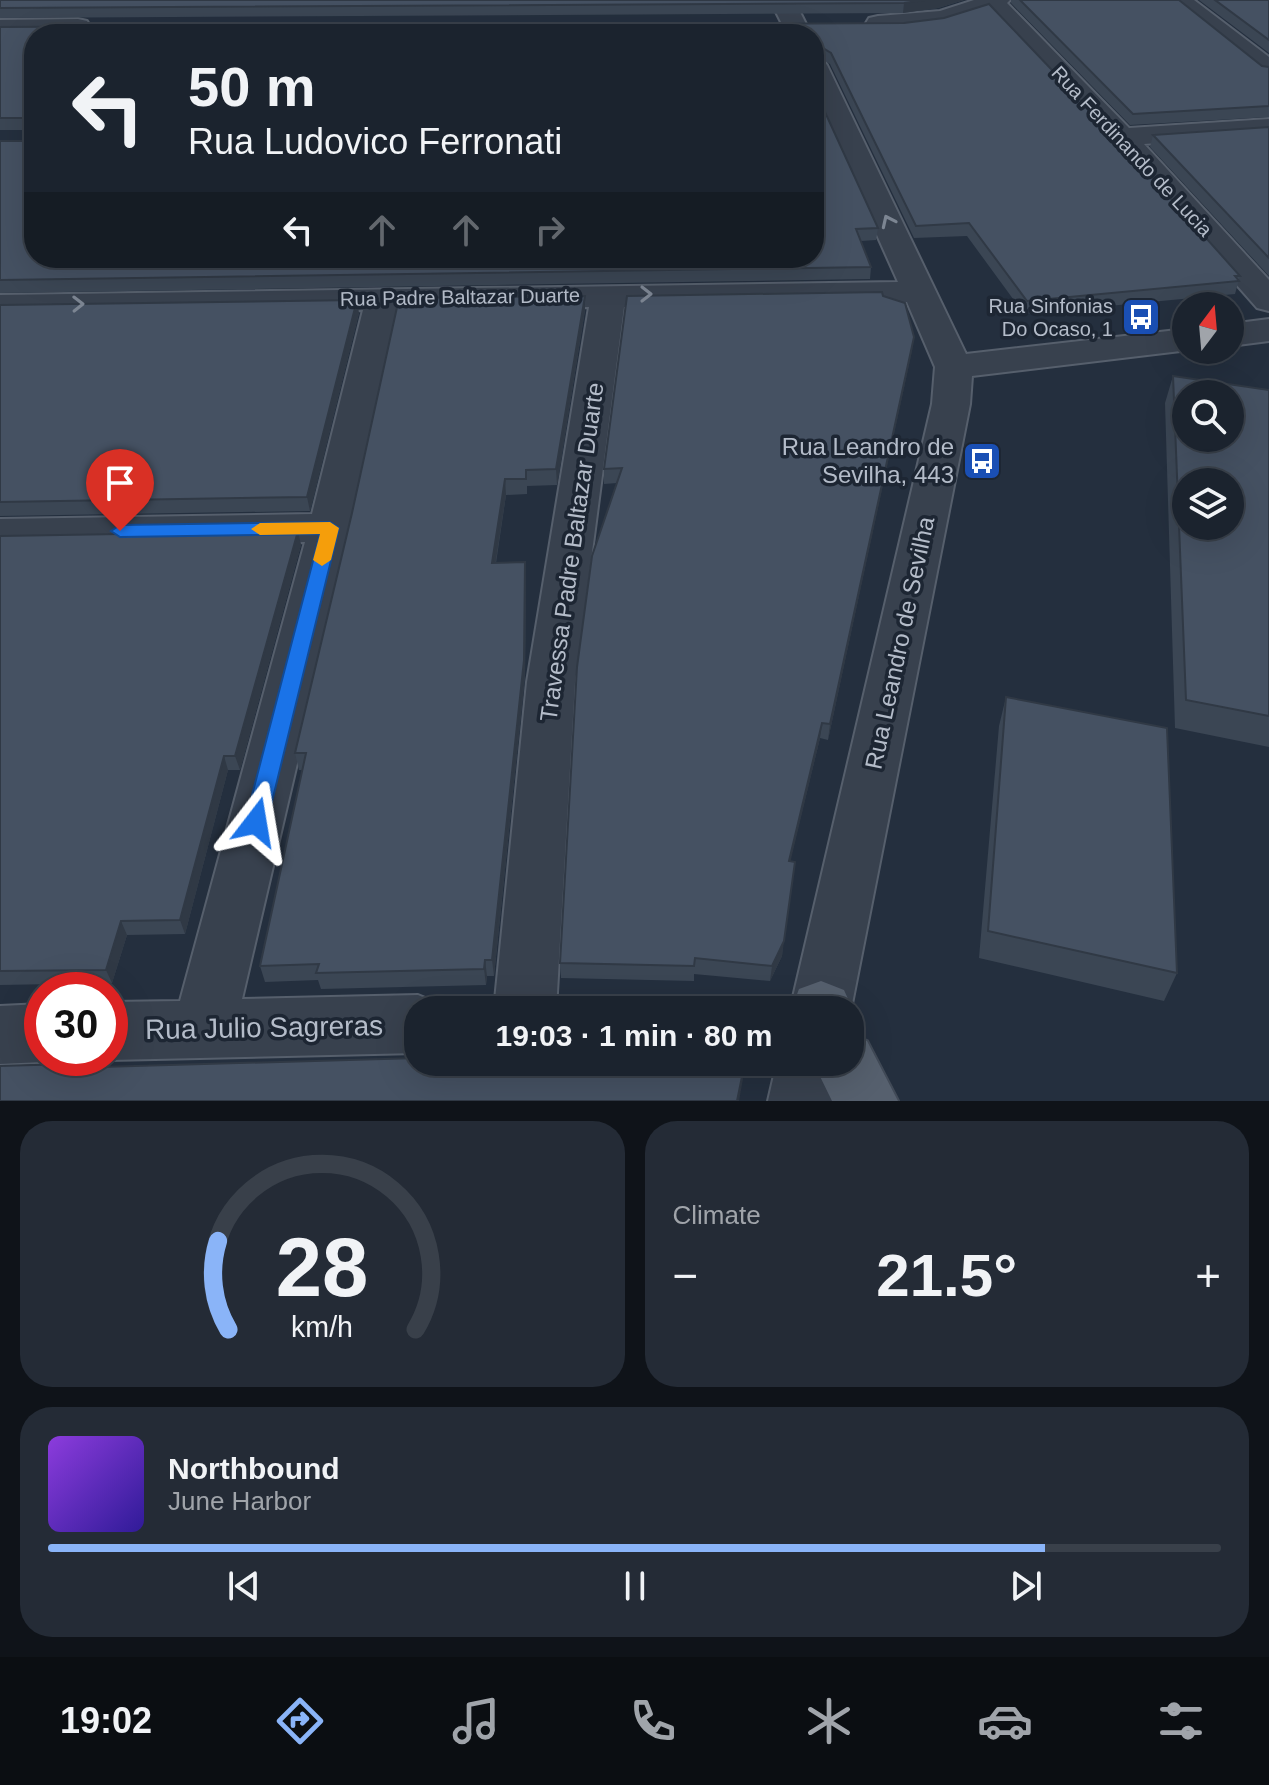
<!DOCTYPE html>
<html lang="en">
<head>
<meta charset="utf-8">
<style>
  body { margin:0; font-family:Arial,sans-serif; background:#242b36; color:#f1f3f6; height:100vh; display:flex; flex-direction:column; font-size:30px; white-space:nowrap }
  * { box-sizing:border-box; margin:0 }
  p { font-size:26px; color:#a0a4aa }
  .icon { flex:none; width:44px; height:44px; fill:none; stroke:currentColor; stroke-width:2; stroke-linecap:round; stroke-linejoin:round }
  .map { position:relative; height:1101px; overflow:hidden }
  .details { display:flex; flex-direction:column; gap:20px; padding:20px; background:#0f1319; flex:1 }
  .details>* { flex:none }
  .top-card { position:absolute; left:24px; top:24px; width:800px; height:244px; border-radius:32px; box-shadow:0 8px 32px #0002,0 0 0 2px #39404a; background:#1b232e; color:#f1f3f6; overflow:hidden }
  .needle { width:52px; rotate:16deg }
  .controls { position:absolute; left:1172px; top:292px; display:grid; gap:16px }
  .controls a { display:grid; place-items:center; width:72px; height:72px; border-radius:50%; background:#1b232e; box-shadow:0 8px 32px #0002,0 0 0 2px #39404a; font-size:40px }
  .speed { position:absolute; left:24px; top:972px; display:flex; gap:16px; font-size:40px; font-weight:700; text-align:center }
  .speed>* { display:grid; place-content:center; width:104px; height:104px; border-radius:50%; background:#1b232e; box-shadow:0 8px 32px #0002,0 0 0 2px #39404a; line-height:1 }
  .speed .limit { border:12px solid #d22; background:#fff; color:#111 }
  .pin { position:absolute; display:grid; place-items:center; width:68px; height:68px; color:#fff; margin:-82px -34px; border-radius:50% 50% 50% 0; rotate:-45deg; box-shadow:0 0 8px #0007 }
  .pin .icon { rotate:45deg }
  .me { position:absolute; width:88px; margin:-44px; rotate:14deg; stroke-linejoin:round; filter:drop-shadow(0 0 6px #0008) }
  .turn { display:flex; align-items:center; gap:28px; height:168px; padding:0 32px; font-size:36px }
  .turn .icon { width:104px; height:104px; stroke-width:2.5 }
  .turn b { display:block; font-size:56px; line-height:68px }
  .lanes { display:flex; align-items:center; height:76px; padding:0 32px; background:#0003; justify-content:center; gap:40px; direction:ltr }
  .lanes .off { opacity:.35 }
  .big { font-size:60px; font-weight:800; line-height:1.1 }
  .details .tile { flex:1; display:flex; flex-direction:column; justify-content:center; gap:12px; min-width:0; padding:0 28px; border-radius:32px; background:#242b36 }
  .details .dial { align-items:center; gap:0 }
  .dial svg { height:208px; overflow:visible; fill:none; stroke:#39404a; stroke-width:7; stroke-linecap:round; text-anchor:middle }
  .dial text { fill:#f1f3f6; stroke:none }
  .song { display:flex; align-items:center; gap:24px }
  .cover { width:96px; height:96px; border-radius:12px; background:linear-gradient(135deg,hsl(270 70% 55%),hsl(250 70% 35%)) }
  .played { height:8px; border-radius:4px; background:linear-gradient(90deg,#8ab4f8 85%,#39404a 85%) }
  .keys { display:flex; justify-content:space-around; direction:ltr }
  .heat { display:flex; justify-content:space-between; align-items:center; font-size:44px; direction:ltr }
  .details .tiles { flex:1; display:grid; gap:20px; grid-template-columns:1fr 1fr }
  .tile:last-child { grid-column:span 2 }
  .trip { position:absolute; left:404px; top:996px; width:460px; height:80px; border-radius:32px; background:#1b232e; box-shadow:0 8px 32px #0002,0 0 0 2px #39404a; font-weight:800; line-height:80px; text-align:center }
  .tab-bar { display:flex; height:128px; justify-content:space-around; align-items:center; background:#0b0e12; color:#a0a4aa }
  .tab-bar .icon { width:56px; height:56px }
  .tab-bar .selected { color:#8ab4f8 }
  .tab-bar b { font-size:36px; color:#f1f3f6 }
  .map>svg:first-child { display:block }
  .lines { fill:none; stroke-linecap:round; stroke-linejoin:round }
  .minor-casing { stroke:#565f6c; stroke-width:4 }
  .major-casing { stroke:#414a57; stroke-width:4 }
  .minor { fill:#38414e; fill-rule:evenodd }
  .major { fill:#56606e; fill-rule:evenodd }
  .wall { fill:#3b4654 }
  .shaded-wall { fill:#303945 }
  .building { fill:#455162; stroke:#303945; stroke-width:2; fill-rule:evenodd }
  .oneway { stroke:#7c8592 }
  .route { fill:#1a73e8; stroke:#114b97; stroke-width:2 }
  .slow { fill:#f59e0b }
  .labels { text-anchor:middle; stroke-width:7; stroke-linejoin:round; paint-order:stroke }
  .far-street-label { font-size:20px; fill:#b4bcc9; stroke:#1d2633 }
  .far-poi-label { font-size:20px; fill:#b4bcc9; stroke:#1d2633; text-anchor:end }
  .poi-label { font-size:24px; fill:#b4bcc9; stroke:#1d2633; text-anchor:end }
  .street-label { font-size:24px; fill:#b4bcc9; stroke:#1d2633 }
  .near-street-label { font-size:28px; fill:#b4bcc9; stroke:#1d2633 }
</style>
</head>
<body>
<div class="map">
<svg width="1269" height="1101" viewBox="0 0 1269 1101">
  <rect width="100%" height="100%" fill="#242f3e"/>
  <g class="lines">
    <g class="minor-casing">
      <path id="minor" d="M770,0h24l17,34h-24z
        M974,0h36l-3,3 122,125 140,-9v16l-125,9 125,136v31l-12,-3 -145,-165 -124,-132 -46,14 -64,5 -9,-2 -3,-5 3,-5 9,-2 62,-5z
        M1167,0h27l75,57v20l-9,-3z
        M78,19l9,2 3,5 -3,5 -87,3v-14z
        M814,57l9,3 4,5 139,289 220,-25v21h3l-217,26 -2,28 -120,610v-4h-60l142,-606 3,-37 -28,-65 -283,5 -49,375 -19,328h-62l33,-328 62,-375 -191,3 -46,218 -110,471 176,-4 22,9 3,6h-25v43l-308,7 -5,-2h5v-56l70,-1 125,-459 -305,5v-28l312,-5 51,-204 -363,5v-20l898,-13 -84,-188z
        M1269,319v22l-39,5v-22z
        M42,1004v54h10l-10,4 -42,2v-58z
        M777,1062h64l-9,39h-64z"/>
    </g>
    <g class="major-casing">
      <path id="major" d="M821,981l23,9 9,20 -3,6v-6h-59l8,-21z
        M850,1034l17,7 31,60h-66l-19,-39h37z"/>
    </g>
    <use href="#minor" class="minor"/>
    <use href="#major" class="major"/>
  </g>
  <path class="wall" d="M0,0h964l-26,8 -35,5 -903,5z
    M1011,0h168l83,66 7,1v50l-139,8 -119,-122z
    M1199,0h70v53z
    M904,23l336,253 -5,18 -211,20 -57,-78 -53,2 -84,-174 -15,-10 -1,1v-21h-780l780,54 64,140 -2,12 -15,1 10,26 -1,12 -870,14v-152h33v-11h-33v-103z
    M1269,127v149l-119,-129 3,-12z
    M585,296v14l-28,175 -30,1v8l-21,1 -10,68 30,15 -1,98 -31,300h-7l-1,9 -165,4 -3,-9 -53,2 -5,-16 43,-196h-4l-4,-17z
    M883,296l31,41 -86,403 -8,-2 -30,123 -8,95 -12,25 -76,-7v7l-133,-3 -1,-15 57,-480 -13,1v-15z
    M0,305l359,8 -49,198 -310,5z
    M1173,376l96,14v357l-94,-19 -10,-325z
    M298,531l3,14 -61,225h-12l-43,164 -58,1 -15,48 -112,2v-449z
    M1006,697l171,276 -13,28 -185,-43 20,-232z"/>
  <path class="shaded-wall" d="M925,0h39l-26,8 -35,5 1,-10z
    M585,296v14l-28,175 -1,-16z
    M357,300l2,13 -49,198 -3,-14z
    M914,337l-2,14 -84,389 2,-16z
    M505,479l1,16 -13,84 -1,-16z
    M298,531l3,14 -61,225 -5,-14z
    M525,562l1,16 -1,98 -31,300 -2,-16z
    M822,723l-2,15 -33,138 2,-15z
    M224,756l4,14 -43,164 -5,-14z
    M795,862l-13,94 -12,25 2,-15z
    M121,921l6,14 -15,48 -6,-13z
    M485,960l2,16 -1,9 -2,-16z
    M746,1062l-7,39h-2z"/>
  <path class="building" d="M0,0h925l-21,3 -904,5z
    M1020,0h159l83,66 7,1v39l-136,8z
    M1215,0h54v40z
    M989,4l124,130 127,142h-5l4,5 -212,20 -58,-78 -53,3 -85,-173 -15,-9 -2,1v-11h-780v224h780v-170l64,140 -22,1 15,38 -871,13v-139h33v-23h-33v-91l904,-4 40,-5z
    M1269,127v131l-116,-123z
    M882,292l1,4 22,7 9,34 -84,387 -8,-1 -33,138 6,1 -11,79 -12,25 -77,-8 -1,8 -134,-3 17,-296 15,-111 30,-88 -18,1 23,-173z
    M585,296l-29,173 -30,1v9h-21l-13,84 33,-1 -1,98 -32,300h-7l-1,9 -168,4 3,-9 -59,2 46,-213h-11l57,-240 47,-215z
    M357,300l-50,197 -307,5v-197z
    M1173,376l96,14v326l-83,-16zM1186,394h44v44h-44zM1186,482h44v44h-44z
    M298,531l-63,225h-11l-44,164 -59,1 -15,49 -106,1v-435z
    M1006,697l161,31 10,245 -189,-42z
    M418,1058v4h327l-8,39h-737v-35l67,-2 -1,4z"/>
  <defs><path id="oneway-chevron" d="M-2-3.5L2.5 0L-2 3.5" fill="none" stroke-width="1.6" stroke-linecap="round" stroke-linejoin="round" transform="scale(2)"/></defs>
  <g class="oneway">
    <use href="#oneway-chevron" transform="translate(888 221) rotate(-115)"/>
    <use href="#oneway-chevron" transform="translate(646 294)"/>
    <use href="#oneway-chevron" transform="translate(78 304) rotate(-1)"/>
  </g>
  <path class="route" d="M330,522l9,6 -72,294 -3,6 -8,3 -8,-3 -3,-6 75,-288 -200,3 -9,-6 9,-6z"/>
  <path class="slow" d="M330,522l9,6 -8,32 -9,6 -9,-6 7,-26 -60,1 -9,-6 9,-6z"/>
  <defs>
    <g id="bus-square" transform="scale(2)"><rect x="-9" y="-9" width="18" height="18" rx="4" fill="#1a4fb4" stroke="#1d2633"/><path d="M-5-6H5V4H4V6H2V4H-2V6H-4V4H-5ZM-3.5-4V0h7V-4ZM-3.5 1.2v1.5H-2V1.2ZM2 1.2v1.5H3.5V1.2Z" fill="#fff"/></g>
  </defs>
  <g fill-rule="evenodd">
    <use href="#bus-square" x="1141" y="317"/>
    <use href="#bus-square" x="982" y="461"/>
  </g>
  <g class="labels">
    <g class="far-street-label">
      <text transform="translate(1132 151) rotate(47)" y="7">Rua Ferdinando de Lucia</text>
      <text transform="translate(460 297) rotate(-1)" y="7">Rua Padre Baltazar Duarte</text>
    </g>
    <g class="far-poi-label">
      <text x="1113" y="313">Rua Sinfonias<tspan x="1113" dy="23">Do Ocaso, 1</tspan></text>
    </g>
    <g class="poi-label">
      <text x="954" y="455">Rua Leandro de<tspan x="954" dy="28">Sevilha, 443</tspan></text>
    </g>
    <g class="street-label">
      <text transform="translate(572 552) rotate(-82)" y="8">Travessa Padre Baltazar Duarte</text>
      <text transform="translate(900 643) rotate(-78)" y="8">Rua Leandro de Sevilha</text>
    </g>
    <g class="near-street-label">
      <text transform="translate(264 1027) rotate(-1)" y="10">Rua Julio Sagreras</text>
    </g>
  </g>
</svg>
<div class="controls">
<a><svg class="needle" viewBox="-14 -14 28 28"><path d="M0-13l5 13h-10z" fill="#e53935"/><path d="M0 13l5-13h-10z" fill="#a0a4aa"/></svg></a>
<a><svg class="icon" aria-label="search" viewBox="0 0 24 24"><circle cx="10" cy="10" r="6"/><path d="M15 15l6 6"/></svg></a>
<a><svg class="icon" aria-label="layers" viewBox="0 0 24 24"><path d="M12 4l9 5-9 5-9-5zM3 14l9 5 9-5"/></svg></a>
</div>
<div class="speed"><div class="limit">30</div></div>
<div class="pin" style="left:120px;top:531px;background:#d93025"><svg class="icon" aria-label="arrive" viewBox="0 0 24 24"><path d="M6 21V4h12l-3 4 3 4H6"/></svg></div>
<svg class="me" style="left:256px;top:822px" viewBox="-20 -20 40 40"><path d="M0-17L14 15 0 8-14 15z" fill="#1a73e8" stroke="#fff" stroke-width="4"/></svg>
<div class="trip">19:03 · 1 min · 80 m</div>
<div class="top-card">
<div class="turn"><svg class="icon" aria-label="left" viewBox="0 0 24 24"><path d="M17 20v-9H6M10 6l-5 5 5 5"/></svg><div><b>50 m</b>Rua Ludovico Ferronati</div></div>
<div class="lanes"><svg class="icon" aria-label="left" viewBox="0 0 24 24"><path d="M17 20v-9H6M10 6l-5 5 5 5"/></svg><svg class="icon off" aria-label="ahead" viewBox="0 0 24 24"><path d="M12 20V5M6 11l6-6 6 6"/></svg><svg class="icon off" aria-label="ahead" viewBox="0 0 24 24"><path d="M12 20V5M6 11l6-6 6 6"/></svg><svg class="icon off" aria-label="right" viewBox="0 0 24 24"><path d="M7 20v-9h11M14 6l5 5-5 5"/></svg></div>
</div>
</div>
<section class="details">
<div class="tiles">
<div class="tile dial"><svg viewBox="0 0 100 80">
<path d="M14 69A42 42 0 1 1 86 69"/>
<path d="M14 69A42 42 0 0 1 10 35" stroke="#8ab4f8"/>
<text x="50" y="56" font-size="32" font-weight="700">28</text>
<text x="50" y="72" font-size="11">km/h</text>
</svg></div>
<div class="tile"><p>Climate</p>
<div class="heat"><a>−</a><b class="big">21.5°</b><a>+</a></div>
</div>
<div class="tile">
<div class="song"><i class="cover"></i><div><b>Northbound</b><p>June Harbor</p></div></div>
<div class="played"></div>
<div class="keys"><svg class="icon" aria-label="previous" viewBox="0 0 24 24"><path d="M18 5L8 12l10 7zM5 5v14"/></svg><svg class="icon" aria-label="pause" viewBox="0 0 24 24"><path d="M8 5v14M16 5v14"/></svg><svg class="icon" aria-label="next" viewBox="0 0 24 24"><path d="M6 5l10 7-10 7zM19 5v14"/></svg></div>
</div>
</div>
</section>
<nav class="tab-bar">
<b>19:02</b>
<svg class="icon selected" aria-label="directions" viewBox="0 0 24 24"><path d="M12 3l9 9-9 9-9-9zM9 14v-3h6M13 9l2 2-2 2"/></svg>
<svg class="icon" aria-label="music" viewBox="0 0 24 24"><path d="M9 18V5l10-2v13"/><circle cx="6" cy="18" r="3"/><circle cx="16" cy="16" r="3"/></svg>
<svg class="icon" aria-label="phone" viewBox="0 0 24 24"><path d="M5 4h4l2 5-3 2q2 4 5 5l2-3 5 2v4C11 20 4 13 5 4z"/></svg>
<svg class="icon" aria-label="climate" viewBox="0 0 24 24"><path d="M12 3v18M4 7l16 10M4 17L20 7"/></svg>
<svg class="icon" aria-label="car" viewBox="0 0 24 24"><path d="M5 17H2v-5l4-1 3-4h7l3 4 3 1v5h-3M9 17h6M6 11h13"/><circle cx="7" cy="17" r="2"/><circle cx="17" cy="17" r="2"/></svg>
<svg class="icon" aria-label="filters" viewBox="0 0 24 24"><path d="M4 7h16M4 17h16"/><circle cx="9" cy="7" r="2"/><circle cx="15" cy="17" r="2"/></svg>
</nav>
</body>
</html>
